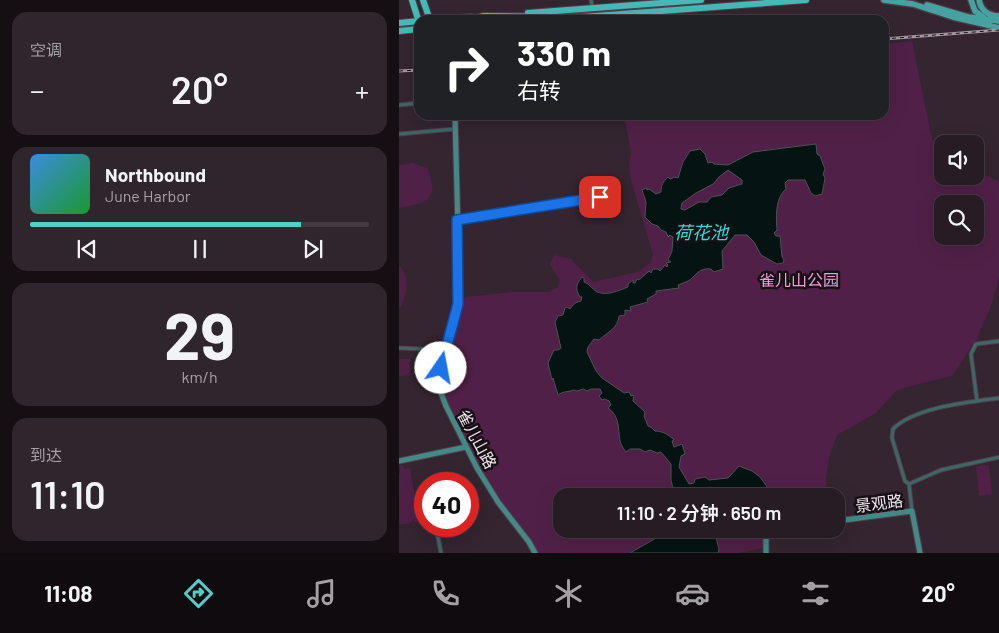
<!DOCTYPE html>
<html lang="zh">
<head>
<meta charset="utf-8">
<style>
  body { margin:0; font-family:Barlow,"Noto Sans SC",sans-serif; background:#2f252c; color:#f1f3f6; height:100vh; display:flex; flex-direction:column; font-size:19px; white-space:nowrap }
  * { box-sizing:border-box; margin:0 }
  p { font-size:16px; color:#a4a1a6 }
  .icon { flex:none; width:28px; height:28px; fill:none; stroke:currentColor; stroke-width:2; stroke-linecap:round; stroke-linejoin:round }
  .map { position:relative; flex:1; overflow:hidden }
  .sheet { display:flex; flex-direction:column; gap:12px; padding:12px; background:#150f14; width:399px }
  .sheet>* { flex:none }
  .guide { position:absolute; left:15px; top:15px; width:475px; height:105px; border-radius:15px; box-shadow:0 5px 20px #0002,0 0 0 1px #433a41; background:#202124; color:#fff; overflow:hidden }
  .controls { position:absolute; left:535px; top:135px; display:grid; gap:10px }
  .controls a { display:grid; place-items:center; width:50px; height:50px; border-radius:10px; background:#271c24; box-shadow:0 5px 20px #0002,0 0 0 1px #433a41; font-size:25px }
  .speed { position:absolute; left:15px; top:472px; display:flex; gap:10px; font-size:25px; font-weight:700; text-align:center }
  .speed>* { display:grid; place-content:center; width:65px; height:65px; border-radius:50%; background:#271c24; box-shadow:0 5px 20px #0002,0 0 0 1px #433a41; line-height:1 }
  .speed .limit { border:8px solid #d22; background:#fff; color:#111 }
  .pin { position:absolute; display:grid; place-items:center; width:42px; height:42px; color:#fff; margin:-21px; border-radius:10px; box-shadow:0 2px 8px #0006 }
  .me { position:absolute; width:55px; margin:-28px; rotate:12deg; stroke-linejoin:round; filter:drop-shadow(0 0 4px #0008) }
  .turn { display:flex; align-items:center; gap:18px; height:105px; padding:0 20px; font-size:22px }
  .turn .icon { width:65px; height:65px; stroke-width:2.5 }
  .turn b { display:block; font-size:35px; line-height:42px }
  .big { font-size:38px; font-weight:600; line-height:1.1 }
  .sheet .tile { flex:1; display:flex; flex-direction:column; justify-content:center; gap:8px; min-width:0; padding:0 18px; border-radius:15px; background:#2f252c }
  .sheet .dial { align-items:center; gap:0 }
  .dial b { font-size:65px; line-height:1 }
  .song { display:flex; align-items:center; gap:15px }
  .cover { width:60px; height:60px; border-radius:8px; background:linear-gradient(135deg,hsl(210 70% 55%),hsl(130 70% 35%)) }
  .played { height:5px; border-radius:2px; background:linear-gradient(90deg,#53cdca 80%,#433a41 80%) }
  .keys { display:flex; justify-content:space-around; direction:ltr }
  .heat { display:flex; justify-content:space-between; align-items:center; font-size:28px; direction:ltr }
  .trip { position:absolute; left:154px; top:488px; width:292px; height:50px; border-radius:15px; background:#271c24; box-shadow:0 5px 20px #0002,0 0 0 1px #433a41; font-weight:600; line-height:50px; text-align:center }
  .dock { display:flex; height:80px; justify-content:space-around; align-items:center; background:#100b0e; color:#a4a1a6 }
  .dock .icon { width:35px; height:35px }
  .dock .current { color:#53cdca }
  .dock b { font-size:22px; color:#f1f3f6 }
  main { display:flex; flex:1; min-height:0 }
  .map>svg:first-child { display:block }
  .green { fill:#512048; fill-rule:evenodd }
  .water { fill:#051312; stroke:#4b5254; fill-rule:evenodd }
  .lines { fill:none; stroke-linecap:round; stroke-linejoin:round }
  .street-casing { stroke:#4e404a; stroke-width:5 }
  .secondary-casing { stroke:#4e404a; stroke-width:7 }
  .primary-casing { stroke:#4e404a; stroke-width:8 }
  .highway-casing { stroke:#4e404a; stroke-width:8 }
  .street { stroke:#3e6766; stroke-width:3 }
  .secondary { stroke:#448987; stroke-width:5 }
  .primary { stroke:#46a2a0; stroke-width:5.5 }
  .highway { stroke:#46bab7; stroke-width:6 }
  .rail-casing { stroke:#a397a0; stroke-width:3 }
  .rail { stroke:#171116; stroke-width:1; stroke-dasharray:4; stroke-linecap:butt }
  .route-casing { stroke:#114b97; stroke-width:12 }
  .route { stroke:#1a73e8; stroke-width:9 }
  .labels { text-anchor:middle; stroke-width:5; stroke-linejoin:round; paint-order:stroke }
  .park-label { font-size:16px; fill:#f39cdf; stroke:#171116 }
  .street-label { font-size:16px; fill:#efe5ed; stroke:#171116 }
  .water-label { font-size:18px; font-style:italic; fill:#2bdcd9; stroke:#171116 }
</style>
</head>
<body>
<main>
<section class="sheet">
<div class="tile"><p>空调</p>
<div class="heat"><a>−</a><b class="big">20°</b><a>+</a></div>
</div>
<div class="tile">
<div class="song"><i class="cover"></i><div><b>Northbound</b><p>June Harbor</p></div></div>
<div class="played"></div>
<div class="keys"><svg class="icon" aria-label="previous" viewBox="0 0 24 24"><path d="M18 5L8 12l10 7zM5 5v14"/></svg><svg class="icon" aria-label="pause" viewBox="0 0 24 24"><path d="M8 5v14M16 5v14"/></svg><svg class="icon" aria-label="next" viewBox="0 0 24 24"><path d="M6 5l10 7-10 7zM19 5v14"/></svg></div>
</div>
<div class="tile dial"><b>29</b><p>km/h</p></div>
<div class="tile"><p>到达</p><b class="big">11:10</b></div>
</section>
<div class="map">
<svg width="601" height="553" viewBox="0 0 601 553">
  <rect width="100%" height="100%" fill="#342530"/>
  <path class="green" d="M513,41l19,94 3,8 9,13v20h32v-2l14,3 10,5v96l-8,28 -15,34 -24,36 -42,10 -14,5 -20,22 -39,22 -8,22 -3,21 1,18h-266v33h221l-14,2 -2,16 -26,6h-204l-37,-51 -52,-96 -8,-22 7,-33 13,-47 7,-7 46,-5h36l9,-4 3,-7 -10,-17 4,-9 17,4 22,23 45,-10 12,-9 3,-8 -22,-75 -2,-15 2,-13 -7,-37h260v-71zM544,204h32v32h-32z
    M14,163l14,5c14,32 0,35 -28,40v-43z
    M0,265c12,13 8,31 0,45z
    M0,359h11v16l-11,1z
    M4,465l1,4 6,-1 9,53 -4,1 -1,-3c-4,5 -9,6 -15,5v-51l7,3 -6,-3 -1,-7z
    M590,465l3,29 -13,2 -3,-30z"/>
  <path class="water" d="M417,144l1,10 3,2 5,13 -2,5 2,4 -3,16 -7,2 -4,-3 -6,-13h-17l-3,3 1,6c-11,9 -10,29 -9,41l-3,3 2,3h4l2,21 2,3 -1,3 -6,1 -16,-9 -7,-13 -7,-7h-12l-13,16 1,18 -9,3 -3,-3c-9,-1 -12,2 -18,8 -3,4 -10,6 -15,8l1,3 -23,3v3l-9,5 1,3 -18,5 1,4 -6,-1v5l-6,1c-1,12 -11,16 -20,24l-5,-1 -6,8 -1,5 9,19 6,7 22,15 5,-1 2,4 3,-1 -1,6 12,11 -1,4 4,10 4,2 3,3c8,0 14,4 19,9l-2,1 2,6 8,-3 3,10 -4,2 -2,11 10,17 5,-1 1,-4 10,-2 4,3 19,-2 11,-12 13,5 8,6 10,14 8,5h-103l-4,-16v-16l-10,-12 -4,1 -7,-3 -5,2 -5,-3h-10l-4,3c-2,-3 -5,-7 -6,-11 -2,-12 0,-25 -12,-33l3,-3 -2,-4 -4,-2 -3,1 -3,-4 3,-3 -2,-4h-9l-4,2 -4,-2 -6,2 -3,-1c-5,2 -11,1 -16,5l-5,-17 -1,2 -4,-17 6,-13h4l3,-2 -6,-26 3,-6 5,-1 2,-7 2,-1 3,2 5,-6 6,-2 1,-4h-2c-5,-8 -4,-13 2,-20l2,1v4c6,2 8,7 13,10 10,4 21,-1 31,-5v-3l5,-4v3h2l2,-4 2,1 10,-9 2,2 2,-4h5l2,2 5,-6 2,2 1,-2 -2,-2 5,-1 -3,-2 4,-9 1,-14 -3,-2 -2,2 -2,-5 -5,-2 -3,-4 -6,-2 -7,-7 1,-15 -4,-12 4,-2 1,2 2,-1 7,5 5,-2c0,-7 2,-10 7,-15l2,2 5,-2 3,1 5,-16 7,-11 10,-2 5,5 3,9 4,-1 2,2 14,1 25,-13zM329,170l14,10v4l-13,4 -7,7 -11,2 -4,5h-8l-14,8 -4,-1 1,-6 14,-10 17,-9 6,-7z
    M280,529h32l1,4 3,1 4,15 -1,4h-88l35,-20 13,-2z"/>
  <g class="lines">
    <g class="street-casing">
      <path id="street" d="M192,0l1,7
        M0,105l20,-2
        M0,134l56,-5
        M58,220l143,-23
        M0,348l46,2
        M578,401l-6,-47 5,-10 24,-3
        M510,484l32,-14 59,-13
        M513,511l-3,-27 -4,-3 -13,-43 1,-9c22,-22 76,-27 107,-31
        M37,526l5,27"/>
    </g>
    <g class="secondary-casing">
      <path id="secondary" d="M56,115l4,154 -1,35 -13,46 -7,35 8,21 31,62 21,34 31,40 6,11
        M0,461l67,-14
        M438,521l75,-10 8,42
        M367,553v-17l2,-5 14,-2"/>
    </g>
    <g class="primary-casing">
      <path id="primary" d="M485,0l29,4 40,13 47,11
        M572,0l4,11 9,7
        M580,0c2,11 9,16 21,16
        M528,5l41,12 32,4"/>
    </g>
    <g class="highway-casing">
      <path id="highway" d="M13,0l7,22
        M24,0l7,20
        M129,13l173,-13
        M36,20l36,-3
        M68,20l17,-4 98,1 224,-17
        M0,23l20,-2
        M0,31l20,-2"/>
    </g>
    <use href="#street" class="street"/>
    <use href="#secondary" class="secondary"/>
    <use href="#primary" class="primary"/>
    <use href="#highway" class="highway"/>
    <g class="rail-casing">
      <path id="rail" d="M485,39l116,-9
        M0,71l20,-1"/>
    </g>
    <use href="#rail" class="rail"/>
  </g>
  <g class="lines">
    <g class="route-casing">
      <path id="route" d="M42,368l17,-64 -1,-84 143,-23"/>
    </g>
    <use href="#route" class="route"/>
  </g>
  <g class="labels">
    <g class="park-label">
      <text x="400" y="286">雀儿山公园</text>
    </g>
    <g class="street-label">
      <text transform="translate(78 439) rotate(62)" y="6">雀儿山路</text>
      <text transform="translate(480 503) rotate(-7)" y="6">景观路</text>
    </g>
    <g class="water-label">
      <text x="302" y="239">荷花池</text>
    </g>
  </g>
</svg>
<div class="controls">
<a><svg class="icon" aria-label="sound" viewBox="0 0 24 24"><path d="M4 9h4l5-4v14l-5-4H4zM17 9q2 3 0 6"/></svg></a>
<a><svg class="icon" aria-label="search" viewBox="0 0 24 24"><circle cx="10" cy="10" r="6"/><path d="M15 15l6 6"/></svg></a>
</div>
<div class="speed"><div class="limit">40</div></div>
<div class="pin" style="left:201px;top:197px;background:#d93025"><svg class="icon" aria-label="arrive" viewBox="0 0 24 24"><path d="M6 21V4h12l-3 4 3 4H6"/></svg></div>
<svg class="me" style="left:42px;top:368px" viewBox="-20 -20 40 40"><circle r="19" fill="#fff"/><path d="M0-13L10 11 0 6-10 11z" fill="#1a73e8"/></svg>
<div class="trip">11:10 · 2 分钟 · 650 m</div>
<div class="guide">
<div class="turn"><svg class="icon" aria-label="right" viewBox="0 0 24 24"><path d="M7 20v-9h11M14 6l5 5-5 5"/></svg><div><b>330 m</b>右转</div></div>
</div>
</div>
</main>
<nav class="dock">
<b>11:08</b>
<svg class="icon current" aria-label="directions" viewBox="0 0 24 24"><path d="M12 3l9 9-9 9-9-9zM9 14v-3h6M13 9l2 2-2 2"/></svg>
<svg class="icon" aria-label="music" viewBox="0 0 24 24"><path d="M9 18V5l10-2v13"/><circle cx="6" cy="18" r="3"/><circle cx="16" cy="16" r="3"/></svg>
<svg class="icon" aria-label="phone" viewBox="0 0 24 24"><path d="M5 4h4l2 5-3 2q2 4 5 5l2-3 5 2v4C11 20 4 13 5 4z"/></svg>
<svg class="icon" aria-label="climate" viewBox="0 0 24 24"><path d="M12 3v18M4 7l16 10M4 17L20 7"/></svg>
<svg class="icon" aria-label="car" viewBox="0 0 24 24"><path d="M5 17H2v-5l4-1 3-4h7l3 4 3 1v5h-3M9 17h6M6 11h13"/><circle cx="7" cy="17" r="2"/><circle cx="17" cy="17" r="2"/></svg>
<svg class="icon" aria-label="filters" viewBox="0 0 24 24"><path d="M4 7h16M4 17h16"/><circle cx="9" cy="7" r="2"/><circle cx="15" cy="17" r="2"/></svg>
<b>20°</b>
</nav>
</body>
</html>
